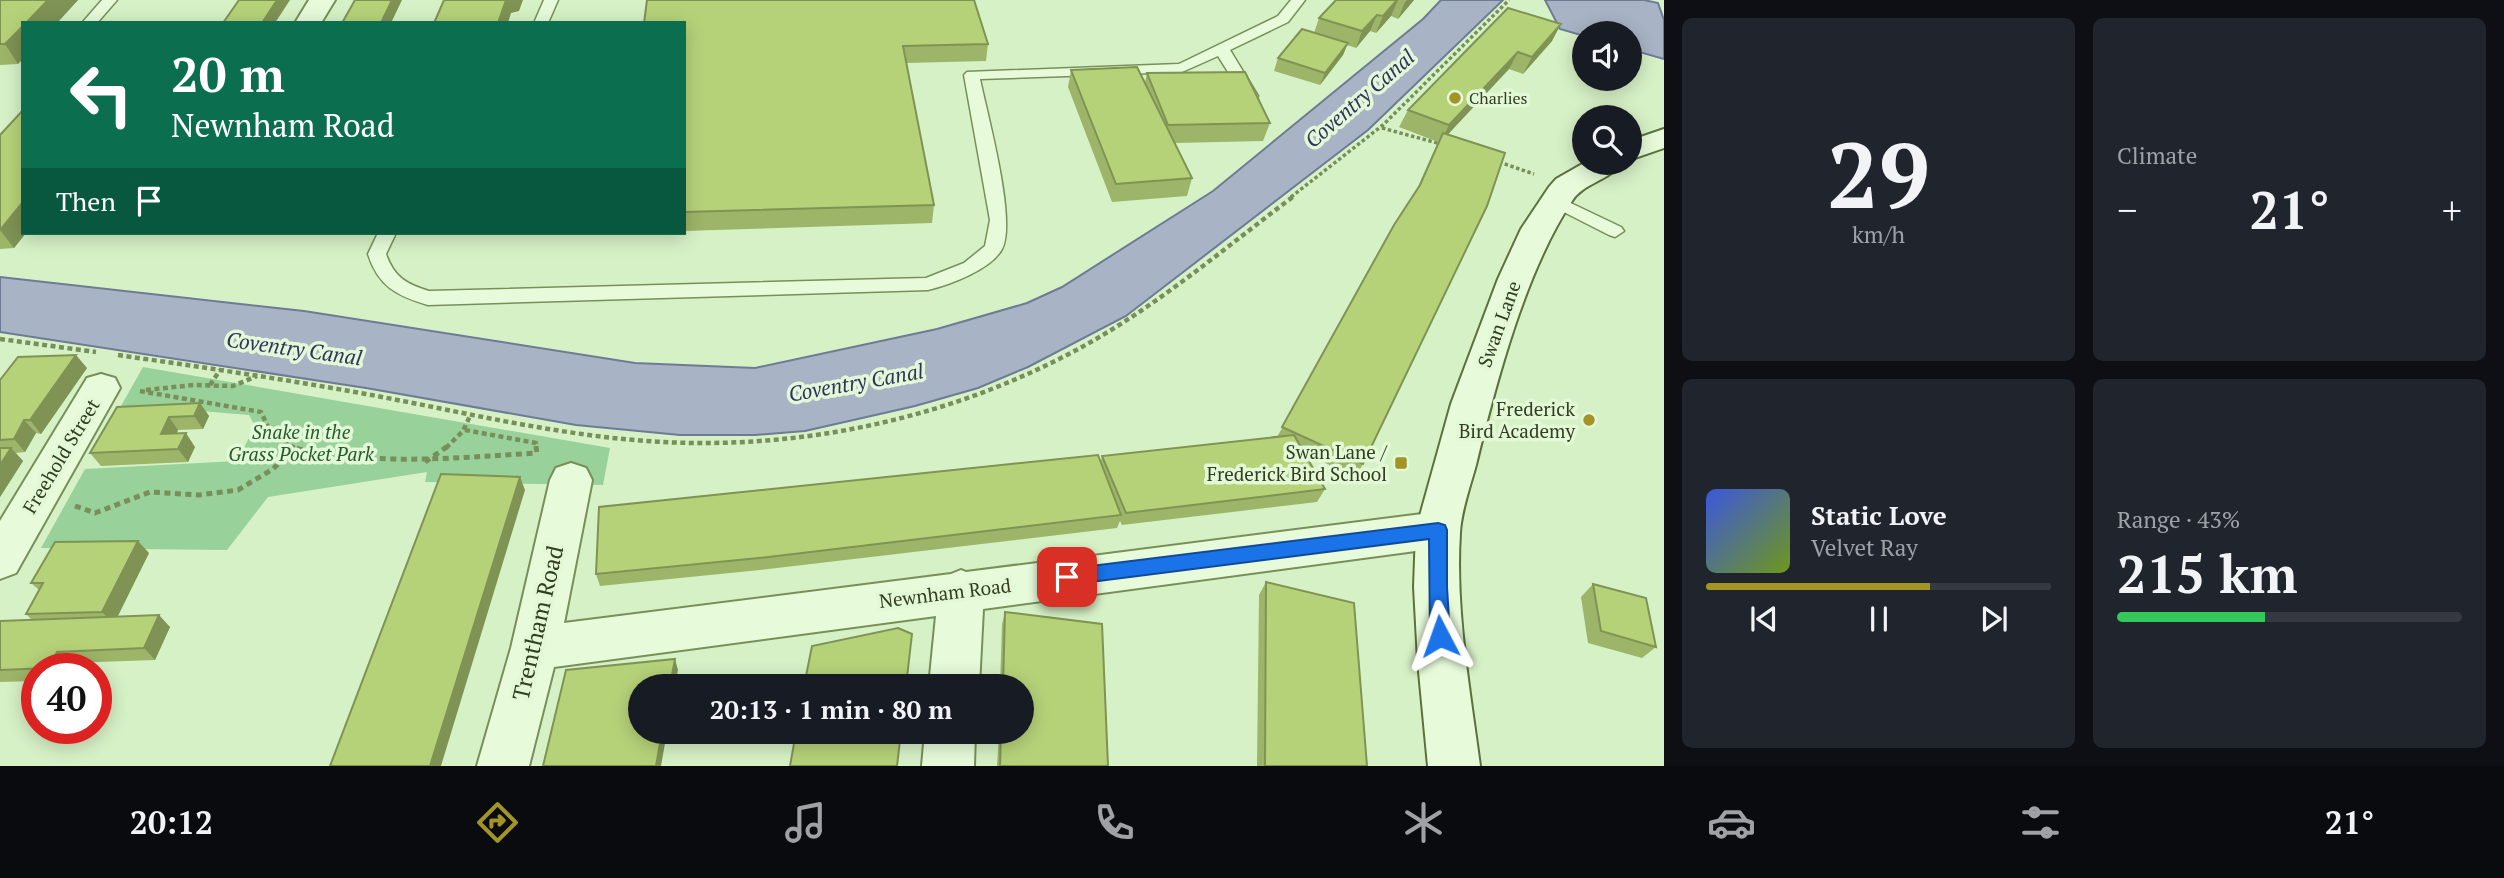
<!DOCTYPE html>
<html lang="en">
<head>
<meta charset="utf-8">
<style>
  body { margin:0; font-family:"PT Serif",serif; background:#20242c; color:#f1f3f6; height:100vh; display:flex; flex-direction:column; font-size:26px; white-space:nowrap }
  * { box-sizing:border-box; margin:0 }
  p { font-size:23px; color:#9ea1a6 }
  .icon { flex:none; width:38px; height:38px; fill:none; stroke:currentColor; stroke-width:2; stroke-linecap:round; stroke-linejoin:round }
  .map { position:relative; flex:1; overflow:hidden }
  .panel { display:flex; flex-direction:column; gap:18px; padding:18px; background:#0d0f14; width:840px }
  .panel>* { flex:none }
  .banner { position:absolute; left:21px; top:21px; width:665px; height:214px; border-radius:0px; box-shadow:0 4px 18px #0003; background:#0b6e4f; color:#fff; overflow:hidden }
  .buttons { position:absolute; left:1572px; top:21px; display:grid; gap:14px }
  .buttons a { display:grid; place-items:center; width:70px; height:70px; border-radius:50%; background:#171b24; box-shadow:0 4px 18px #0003; font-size:35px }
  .speed { position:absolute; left:21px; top:653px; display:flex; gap:14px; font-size:35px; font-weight:700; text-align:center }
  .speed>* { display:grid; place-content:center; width:91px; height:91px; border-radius:50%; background:#171b24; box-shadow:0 4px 18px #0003; line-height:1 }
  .speed .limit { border:10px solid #d22; background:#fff; color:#111 }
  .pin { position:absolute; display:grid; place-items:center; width:60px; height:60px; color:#fff; margin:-30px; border-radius:14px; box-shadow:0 4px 10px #0006 }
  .me { position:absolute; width:77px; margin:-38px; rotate:356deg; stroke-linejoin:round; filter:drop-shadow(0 0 5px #0008) }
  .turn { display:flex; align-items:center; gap:24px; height:147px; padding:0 35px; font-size:32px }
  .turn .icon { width:91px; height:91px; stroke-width:2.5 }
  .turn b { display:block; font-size:49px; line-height:60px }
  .then { display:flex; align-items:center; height:66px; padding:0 35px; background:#0003; gap:14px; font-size:26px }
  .big { font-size:52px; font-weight:700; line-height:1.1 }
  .panel .card { flex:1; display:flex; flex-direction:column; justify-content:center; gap:10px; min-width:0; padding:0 24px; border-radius:10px; background:#20242c }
  .panel .dial { align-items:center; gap:0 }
  .dial b { font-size:91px; line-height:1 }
  .song { display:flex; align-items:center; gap:21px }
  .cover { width:84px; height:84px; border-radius:10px; background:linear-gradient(135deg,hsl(230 70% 55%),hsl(80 70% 35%)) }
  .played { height:7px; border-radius:4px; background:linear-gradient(90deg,#a29525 65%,#363941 65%) }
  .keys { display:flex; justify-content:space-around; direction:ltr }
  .heat { display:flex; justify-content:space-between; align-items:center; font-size:38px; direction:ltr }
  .charge { height:10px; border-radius:5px; background:linear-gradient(90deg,#34c759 43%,#363941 0) }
  .panel .tiles { flex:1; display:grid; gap:18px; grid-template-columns:repeat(2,1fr) }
  .trip { position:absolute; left:628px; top:674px; width:406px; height:70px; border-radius:35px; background:#171b24; box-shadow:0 4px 18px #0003; font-weight:700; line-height:70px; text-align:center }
  .dock { display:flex; height:112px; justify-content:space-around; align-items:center; background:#090b0e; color:#9ea1a6 }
  .dock .icon { width:49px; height:49px }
  .dock .current { color:#a29525 }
  .dock b { font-size:32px; color:#f1f3f6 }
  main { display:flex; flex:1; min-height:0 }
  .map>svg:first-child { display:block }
  .green { fill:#99d19a }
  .water { fill:#a8b3c5; stroke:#6d7b94; stroke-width:2 }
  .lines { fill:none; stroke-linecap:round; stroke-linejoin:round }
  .lane-casing { stroke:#788f5a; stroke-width:3 }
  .street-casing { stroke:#788f5a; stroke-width:4 }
  .secondary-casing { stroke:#5c713d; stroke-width:4 }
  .path-far2 { stroke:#788f5a; stroke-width:3.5; stroke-dasharray:3.5 2.5; stroke-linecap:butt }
  .path-far1 { stroke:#788f5a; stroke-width:4.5; stroke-dasharray:5 3.5; stroke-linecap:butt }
  .path { stroke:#788f5a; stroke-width:5; stroke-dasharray:6 4.5; stroke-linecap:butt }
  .lane { fill:#e7fbda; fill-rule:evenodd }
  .street { fill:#e7fbda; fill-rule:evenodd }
  .secondary { fill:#e7fbda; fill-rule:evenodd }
  .wall { fill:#9db568 }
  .shaded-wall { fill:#7f9355 }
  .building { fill:#b6d279; stroke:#7f9355; stroke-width:2 }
  .route { fill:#1a73e8; stroke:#114b97; stroke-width:2 }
  .poi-dot { fill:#a29525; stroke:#e3f8d6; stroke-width:2.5 }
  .labels { text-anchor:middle; stroke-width:7; stroke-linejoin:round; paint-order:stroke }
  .far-poi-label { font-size:16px; fill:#323e1f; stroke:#e3f8d6; text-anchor:start }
  .street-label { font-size:19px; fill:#323e1f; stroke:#e3f8d6 }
  .poi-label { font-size:19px; fill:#323e1f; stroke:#e3f8d6; text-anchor:end }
  .park-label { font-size:19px; font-style:italic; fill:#245c2c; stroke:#e3f8d6 }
  .water-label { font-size:21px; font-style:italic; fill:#2d355e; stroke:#e3f8d6 }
  .near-street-label { font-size:23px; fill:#323e1f; stroke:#e3f8d6 }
</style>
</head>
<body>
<main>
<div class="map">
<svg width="1664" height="766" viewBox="0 0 1664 766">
  <rect width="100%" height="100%" fill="#d7f1c6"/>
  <path class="green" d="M143,367l467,81 -7,37 -178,-3 2,-10 -159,25 -41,53 -186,-2 44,-79 152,-8 18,-35 -6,-11 -61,-5 -71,3z"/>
  <path class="water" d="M1441,0h62l-135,130 -242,186 -98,51 -50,21 -63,18 -110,25 -50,4h-75l-104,-10 -210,-37 -366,-56v-55l304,34 331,52 120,5 182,-39 90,-26 35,-16 151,-96 210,-172z
    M1545,0h99l14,3 6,17v39l-35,-10v-16h-45v3l-24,-7z"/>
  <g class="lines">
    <g class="lane-casing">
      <path id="lane" d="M102,0h15l-20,23h-15z
        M544,0h14l-10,23h-14z
        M1291,0h14l-17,22 -58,28 28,46 -3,3h-10l-27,-43 -36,16 -202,7c7,35 37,142 22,170 -10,20 -53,36 -74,41l-500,15c-31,-9 -50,-19 -60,-51l10,-21h18l-10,21c8,23 20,30 43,37l497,-13 38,-15 21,-17 5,-26 -26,-145 3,-3 212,-8 99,-48z
        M1556,196l65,31 3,4 -9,6 -6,-2 -59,-30 -3,-4z"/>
    </g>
    <g class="street-casing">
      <path id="street" d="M309,0h26l-14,23h-26z
        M101,374l14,4 5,10 -104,185 -16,6v-58l87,-143z
        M571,463l15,5 6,12 -28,143 387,-49 10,-4 5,2 472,-60 15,5 7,13 -7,13 -15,5 -455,61 -4,77h-50l7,-70 -382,51 -25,99h-52l34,-118 39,-168 6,-12z
        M925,732h50l-1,34h-52z"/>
    </g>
    <g class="secondary-casing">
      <path id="secondary" d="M1664,129v19l-35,12v-19z
        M1584,163h37c-12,18 -38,20 -49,38 -47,71 -76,182 -96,264 -6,22 -15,46 -16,68 -5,77 10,156 20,233h-52l-10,-105 -4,-74 2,-57 35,-126 47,-125 23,-50 28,-42 7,-8z"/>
    </g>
    <path class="path-far2" d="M1382,128l59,16
      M1499,162l35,12
      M1291,197l92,-72 126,-125"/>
    <path class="path-far1" d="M0,339l96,13
      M118,355c83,12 165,24 248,39 98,18 197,43 297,48 137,7 277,-22 400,-85 85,-43 155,-104 231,-161
      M210,385l10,-15
      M146,390l48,-5 39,1 24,-10
      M140,391l121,21 10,21 23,15
      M465,430l71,13v5
      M446,448l17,-17 7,-15"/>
    <path class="path" d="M291,446l3,2
      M536,446l1,8
      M425,462l23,-16
      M75,506l20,7 55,-21 49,3 39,-5 35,-21 21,-21c84,18 159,10 243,5"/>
    <use href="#lane" class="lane"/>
    <use href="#street" class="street"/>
    <use href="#secondary" class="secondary"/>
  </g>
  <path class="wall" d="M0,0h78l-21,23h-34l-5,41 -18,1z
    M1336,0h78l-16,19 -7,-3 -15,17 -6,-2 -14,17 -9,-3 -4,10 -23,30 -46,-14 4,-13 36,-25 5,-15z
    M684,23l304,21 -2,17 -80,2 28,142 -2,18 -248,8z
    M1477,38l75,3 -29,33 -14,-5 -62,66 -84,329 -8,13 -51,-24 21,36 -8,13 -195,23 -2,-4 -3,7 -357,42 -160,16 -4,-12 505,-113 1,-5 175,-19 140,-248 21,-47 -39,-15 9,-17z
    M1071,70l74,12 2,-9 123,50 -7,18 -88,2 17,35 -5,18 -75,6 -44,-115z
    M0,135l23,98h3l-12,15 -14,1z
    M87,368l-46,66 -5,-1 -11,19 -9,1 7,8 -23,36v-117z
    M200,403l9,13 -6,13 -25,1 -1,4 18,13 -7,15 -87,4 -11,-13z
    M149,553l-32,64 53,10 -15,33 -85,3 -3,5h-30v13l-37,1v-61l32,-1 -6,-6 13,-24 -8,-7z
    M1266,582l101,184h-110l2,-171z
    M1593,584l63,63 -14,11 -54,-15 -7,-46z
    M1005,612l103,154h-111l2,-34h23v-46h-22l2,-62z"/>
  <path class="shaded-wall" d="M48,0h30l-21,23h-31z
    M277,0h13l-15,23h-13z
    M392,0h10l-11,23h-10z
    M506,0h17l-4,11 -8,2 -3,10h-10z
    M1398,0l-7,16 -15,17 7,-17z
    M1407,0h7l-16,19 7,-17z
    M1377,15l-7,16 -14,17 6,-17z
    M1561,24l-9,17 -29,33 9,-17z
    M23,26v33l-5,5 -13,-20z
    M1348,43l-5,12 -23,30 5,-12z
    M1518,52l-9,17 -69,74 9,-18z
    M23,202v31h3l-12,15 -14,-18z
    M76,355l11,13 -46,66 -11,-14z
    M200,403l9,13 -6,13 -9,-13z
    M169,417l9,13 -8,17 -9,-13z
    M24,420l12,13 -11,19 -11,-13z
    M186,433l9,14 -7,15 -10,-13z
    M11,448l12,13 -23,36v-32z
    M520,477l5,13 -84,276h-11z
    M138,541l11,12 -35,71 -12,-12z
    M159,615l11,12 -15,33 -11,-12z
    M57,652l13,11 -3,5h-19z
    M675,659l3,11 -3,16h-5z
    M662,732h5l-6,34h-5z"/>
  <path class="building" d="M0,0h48l-22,23h-3v3l-18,18h-5z
    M239,0h38l-15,23h-39z
    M355,0h37l-11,23h-39z
    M444,0h62l-8,23h-64z
    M647,0h327l14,44 -85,2 31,159 -250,7v-189h-40z
    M1336,0h61l-14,16 -6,-1 -15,16 -43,-13z
    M1508,8l53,16 -29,33 -14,-5 -69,73 -41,-15z
    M1302,29l46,14 -23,30 -47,-15z
    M1137,67l55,111 -76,6 -45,-114z
    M1245,72l25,51 -102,2 -21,-52z
    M23,110v92l-23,28v-95z
    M1443,133l62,20 -18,53 -124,258 -81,-37 112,-202 26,-40z
    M76,355l-46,65h-6l-10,19 -14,1v-60l18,-23z
    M200,403l-6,13 -25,1 -8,17 25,-1 -8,16 -88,4 27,-46z
    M1294,435l31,54 -199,24 -24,-57z
    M0,448h11l-11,17z
    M1098,455l23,60 -362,43 -163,16 3,-67z
    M441,474l79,3 -90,289h-100z
    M138,541l-36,71 -76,2 17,-31h-12l24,-41z
    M1266,582l88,21 13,163h-102z
    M1593,584l53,14 10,49 -55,-16z
    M1005,612l97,12 6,142h-108l1,-34h21v-46h-19z
    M159,615l-15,33 -87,4 -9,16 -48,2v-49z
    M898,628l14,6 -6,52h-102l8,-40z
    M675,659l-5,27h-30v46h22l-6,34h-113l23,-96z
    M796,732h105l-4,34h-107z"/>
  <path class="route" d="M1438,523l7,2 2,5v57l3,49 -3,7 -7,2 -7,-2 -3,-7 -1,-97 -362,46 -7,-2 -2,-6 2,-6 7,-2z"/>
  <g class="poi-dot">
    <circle cx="1455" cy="98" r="7"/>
    <circle cx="1589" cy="420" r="7"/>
    <rect x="1394" y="456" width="14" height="14" rx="3.5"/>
  </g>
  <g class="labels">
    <g class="far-poi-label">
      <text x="1469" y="104">Charlies</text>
    </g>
    <g class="street-label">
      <text transform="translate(1499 324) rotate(-70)" y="7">Swan Lane</text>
      <text transform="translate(61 456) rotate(-59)" y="7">Freehold Street</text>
      <text transform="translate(945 593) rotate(-7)" y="7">Newnham Road</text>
    </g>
    <g class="poi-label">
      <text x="1575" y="416">Frederick<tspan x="1575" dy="22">Bird Academy</tspan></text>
      <text x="1387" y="459">Swan Lane /<tspan x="1387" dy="22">Frederick Bird School</tspan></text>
    </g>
    <g class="park-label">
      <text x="301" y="439">Snake in the<tspan x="301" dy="22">Grass Pocket Park</tspan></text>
    </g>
    <g class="water-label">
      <text transform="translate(1360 99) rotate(-41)" y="7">Coventry Canal</text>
      <text transform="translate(294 349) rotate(8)" y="7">Coventry Canal</text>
      <text transform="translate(856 383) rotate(-10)" y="7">Coventry Canal</text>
    </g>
    <g class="near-street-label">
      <text transform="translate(538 623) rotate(-77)" y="8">Trentham Road</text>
    </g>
  </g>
</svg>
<div class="buttons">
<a><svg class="icon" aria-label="sound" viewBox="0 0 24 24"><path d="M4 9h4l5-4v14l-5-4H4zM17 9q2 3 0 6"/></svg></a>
<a><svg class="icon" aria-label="search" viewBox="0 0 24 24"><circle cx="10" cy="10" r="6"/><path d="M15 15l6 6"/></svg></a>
</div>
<div class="speed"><div class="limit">40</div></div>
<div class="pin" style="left:1067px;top:577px;background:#d93025"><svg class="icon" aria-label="arrive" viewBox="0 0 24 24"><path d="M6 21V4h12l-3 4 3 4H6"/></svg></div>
<svg class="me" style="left:1440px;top:636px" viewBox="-20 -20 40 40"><path d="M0-17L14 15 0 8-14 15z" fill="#1a73e8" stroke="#fff" stroke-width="4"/></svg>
<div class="trip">20:13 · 1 min · 80 m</div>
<div class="banner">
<div class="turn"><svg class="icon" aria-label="left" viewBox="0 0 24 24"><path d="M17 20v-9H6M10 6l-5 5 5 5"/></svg><div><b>20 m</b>Newnham Road</div></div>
<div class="then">Then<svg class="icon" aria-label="arrive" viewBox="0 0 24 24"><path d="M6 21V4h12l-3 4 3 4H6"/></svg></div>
</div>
</div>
<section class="panel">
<div class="tiles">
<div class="card dial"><b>29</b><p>km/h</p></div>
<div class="card"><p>Climate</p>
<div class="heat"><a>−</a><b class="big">21°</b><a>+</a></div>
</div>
<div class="card">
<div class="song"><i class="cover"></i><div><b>Static Love</b><p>Velvet Ray</p></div></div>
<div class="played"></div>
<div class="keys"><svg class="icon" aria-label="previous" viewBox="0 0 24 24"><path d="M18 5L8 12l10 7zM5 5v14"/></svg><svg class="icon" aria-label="pause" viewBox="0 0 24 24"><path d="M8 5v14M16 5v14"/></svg><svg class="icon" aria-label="next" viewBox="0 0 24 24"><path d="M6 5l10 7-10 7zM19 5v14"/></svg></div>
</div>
<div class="card"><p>Range · 43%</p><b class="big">215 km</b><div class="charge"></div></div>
</div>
</section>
</main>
<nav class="dock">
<b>20:12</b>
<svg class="icon current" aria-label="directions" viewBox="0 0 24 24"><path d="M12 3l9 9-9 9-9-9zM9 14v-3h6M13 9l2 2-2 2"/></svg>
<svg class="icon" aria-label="music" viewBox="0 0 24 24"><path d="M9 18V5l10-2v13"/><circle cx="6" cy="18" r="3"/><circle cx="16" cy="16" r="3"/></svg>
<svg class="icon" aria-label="phone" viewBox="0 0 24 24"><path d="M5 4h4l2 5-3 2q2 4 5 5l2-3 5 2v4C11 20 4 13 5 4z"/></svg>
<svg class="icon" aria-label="climate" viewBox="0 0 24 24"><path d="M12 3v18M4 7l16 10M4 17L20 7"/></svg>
<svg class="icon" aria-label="car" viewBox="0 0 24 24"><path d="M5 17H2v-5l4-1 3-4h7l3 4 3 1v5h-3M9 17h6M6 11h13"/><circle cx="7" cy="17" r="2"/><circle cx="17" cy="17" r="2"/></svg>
<svg class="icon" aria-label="filters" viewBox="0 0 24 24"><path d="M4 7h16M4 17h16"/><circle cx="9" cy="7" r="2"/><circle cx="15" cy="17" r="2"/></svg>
<b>21°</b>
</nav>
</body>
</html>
